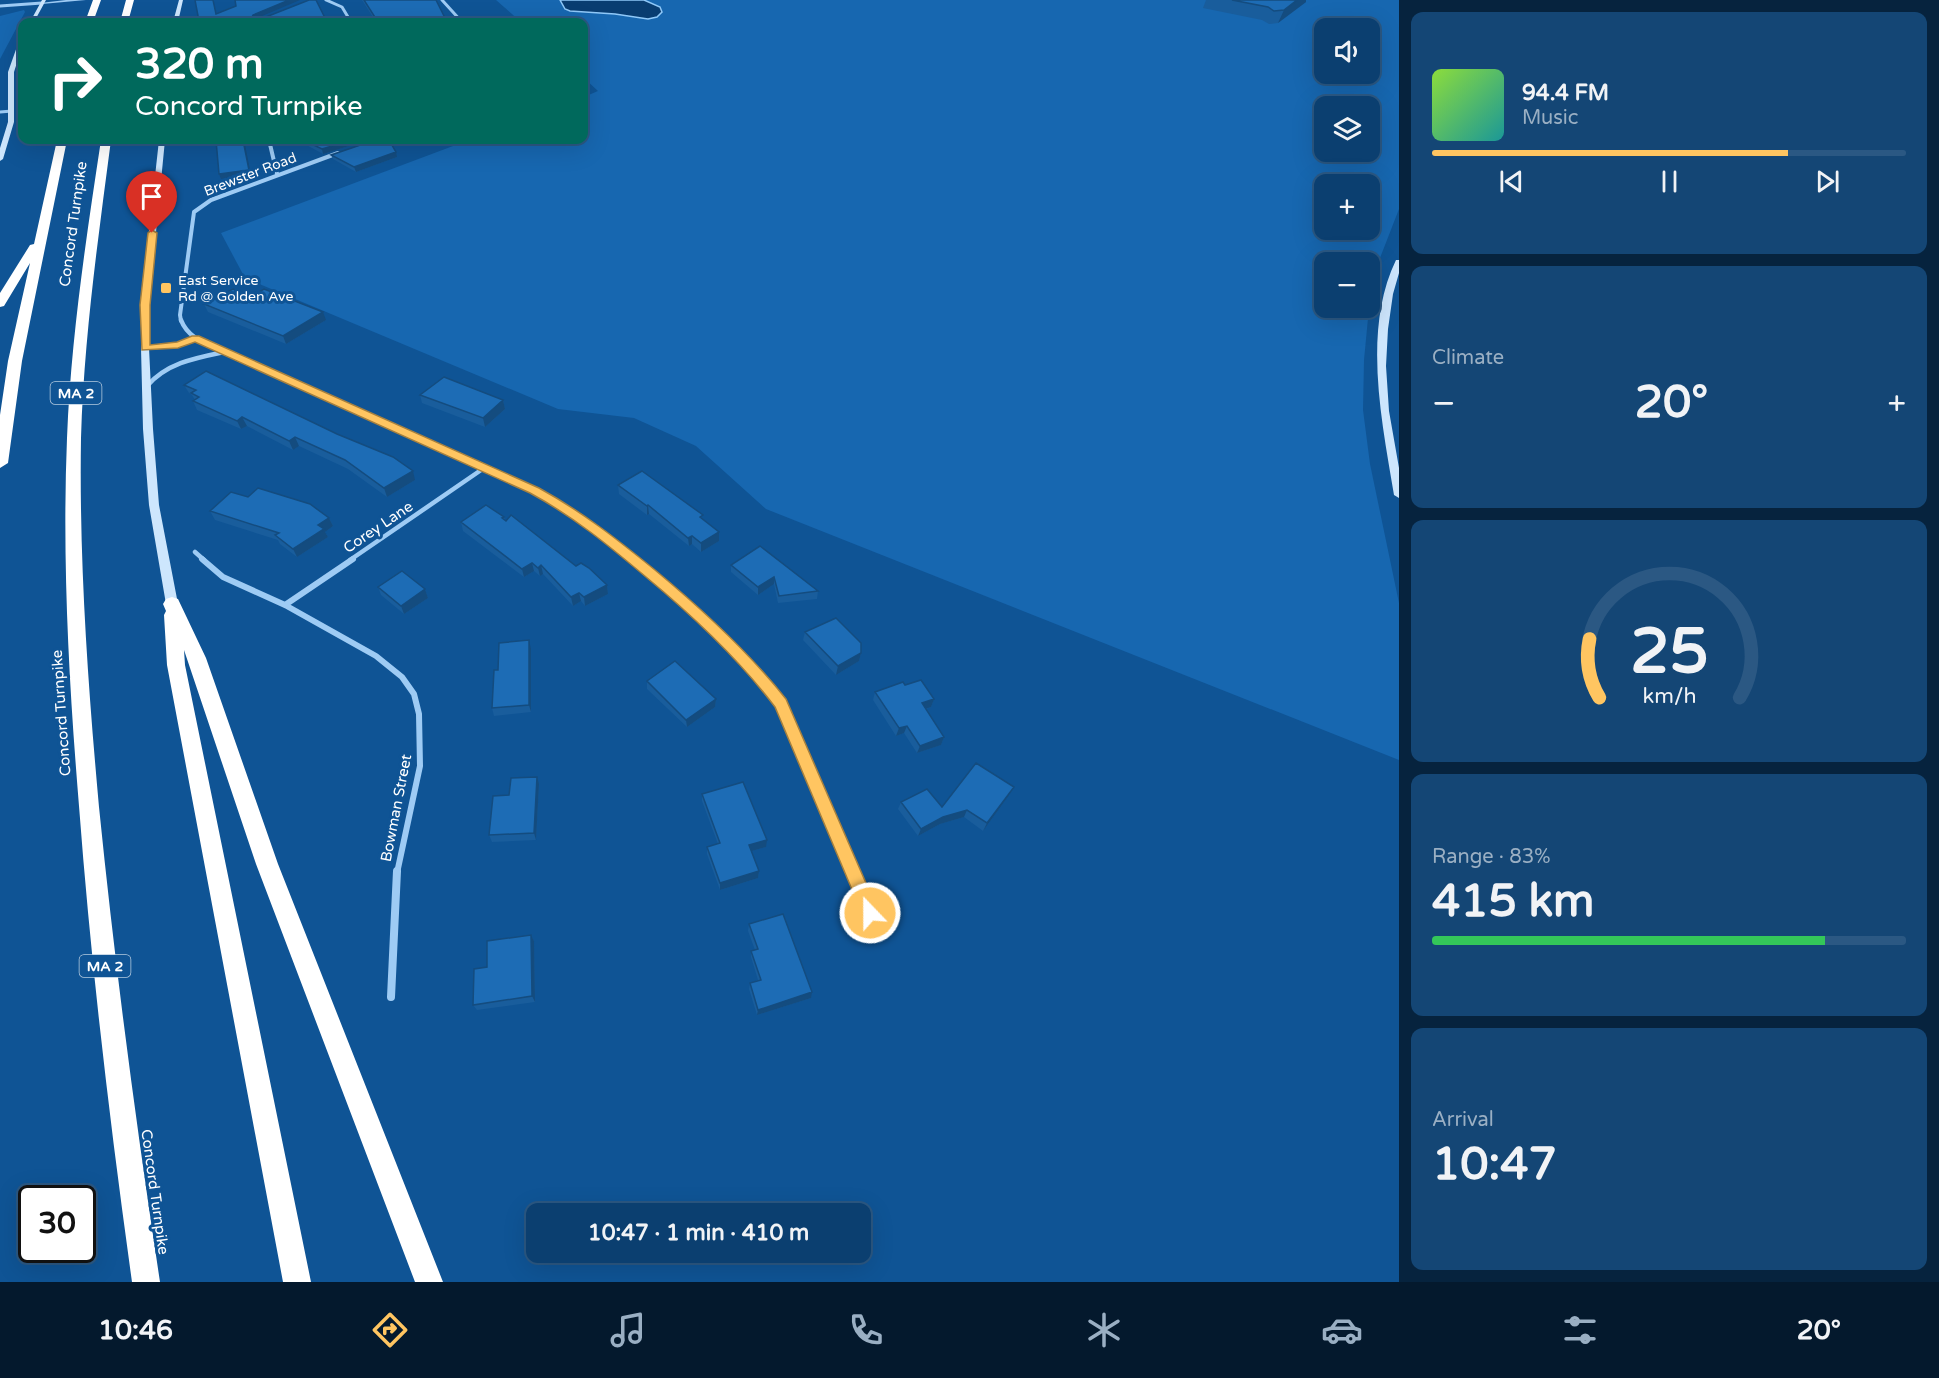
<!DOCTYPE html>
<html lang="en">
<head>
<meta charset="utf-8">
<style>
  body { margin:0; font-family:"Varela Round",sans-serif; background:#144675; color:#f1f3f6; height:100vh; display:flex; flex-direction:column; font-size:22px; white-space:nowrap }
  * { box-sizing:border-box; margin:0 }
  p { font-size:20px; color:#9aafc3 }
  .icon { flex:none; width:33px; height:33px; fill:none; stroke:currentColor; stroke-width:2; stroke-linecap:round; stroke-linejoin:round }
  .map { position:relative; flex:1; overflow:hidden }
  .drawer { display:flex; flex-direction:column; gap:12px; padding:12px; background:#06233e; width:540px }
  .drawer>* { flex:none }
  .top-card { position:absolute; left:18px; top:18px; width:570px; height:126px; border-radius:12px; box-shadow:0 6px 24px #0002,0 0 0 2px #2b5883; background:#00695c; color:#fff; overflow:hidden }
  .fabs { position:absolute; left:1314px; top:18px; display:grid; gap:12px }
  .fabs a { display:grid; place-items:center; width:66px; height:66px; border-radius:12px; background:#0b3f70; box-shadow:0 6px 24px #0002,0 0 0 2px #2b5883; font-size:30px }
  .speed { position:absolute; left:18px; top:1185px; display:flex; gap:12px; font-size:30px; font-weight:700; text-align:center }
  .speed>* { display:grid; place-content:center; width:78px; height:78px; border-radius:50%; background:#0b3f70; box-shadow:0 6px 24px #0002,0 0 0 2px #2b5883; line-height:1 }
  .speed .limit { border:3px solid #111; border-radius:9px; background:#fff; color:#111 }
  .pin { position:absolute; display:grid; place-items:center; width:51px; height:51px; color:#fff; margin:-62px -26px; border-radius:50% 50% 50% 0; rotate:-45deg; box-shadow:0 0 6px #0007 }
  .pin .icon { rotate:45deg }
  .me { position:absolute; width:66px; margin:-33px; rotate:338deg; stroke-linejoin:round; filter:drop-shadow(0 0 4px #0008) }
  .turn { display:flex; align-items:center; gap:21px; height:126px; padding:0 18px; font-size:27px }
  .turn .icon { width:78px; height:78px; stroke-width:2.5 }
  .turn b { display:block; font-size:42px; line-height:51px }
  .big { font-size:45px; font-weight:700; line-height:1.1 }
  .drawer .card { flex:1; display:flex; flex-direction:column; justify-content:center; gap:9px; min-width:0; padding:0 21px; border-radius:12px; background:#144675 }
  .drawer .dial { align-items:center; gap:0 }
  .dial svg { height:156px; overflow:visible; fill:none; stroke:#2b5883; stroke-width:7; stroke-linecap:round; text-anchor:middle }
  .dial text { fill:#f1f3f6; stroke:none }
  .song { display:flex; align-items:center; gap:18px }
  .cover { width:72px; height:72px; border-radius:9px; background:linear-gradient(135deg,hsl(90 70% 55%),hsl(180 70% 35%)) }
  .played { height:6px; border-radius:3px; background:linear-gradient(90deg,#ffc561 75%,#2b5883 75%) }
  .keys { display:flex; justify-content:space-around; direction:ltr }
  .heat { display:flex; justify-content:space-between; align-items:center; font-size:33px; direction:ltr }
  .charge { height:9px; border-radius:4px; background:linear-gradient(90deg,#34c759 83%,#2b5883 0) }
  .trip { position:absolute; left:526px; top:1203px; width:345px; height:60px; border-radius:12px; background:#0b3f70; box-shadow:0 6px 24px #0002,0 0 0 2px #2b5883; font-weight:700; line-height:60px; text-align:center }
  .dock { display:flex; height:96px; justify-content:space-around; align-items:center; background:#04192d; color:#9aafc3 }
  .dock .icon { width:42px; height:42px }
  .dock .on { color:#ffc561 }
  .dock b { font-size:27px; color:#f1f3f6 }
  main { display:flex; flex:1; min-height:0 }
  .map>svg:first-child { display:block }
  .green { fill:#1767b0; fill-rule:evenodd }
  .water { fill:#093d71; stroke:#8fc8f8; stroke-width:1.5 }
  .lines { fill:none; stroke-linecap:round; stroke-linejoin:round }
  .minor-far4 { stroke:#9ecbf4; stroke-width:3 }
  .minor-far3 { stroke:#9ecbf4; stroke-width:4 }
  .minor-far2 { stroke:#9ecbf4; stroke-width:4.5 }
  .minor-far1 { stroke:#9ecbf4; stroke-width:6 }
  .minor { stroke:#9ecbf4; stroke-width:8 }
  .tertiary { fill:#9ecbf4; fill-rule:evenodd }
  .secondary { fill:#cde6fd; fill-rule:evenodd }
  .motorway { fill:#fff; fill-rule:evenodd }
  .wall { fill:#195d9c }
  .shaded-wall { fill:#144c7f }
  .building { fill:#1d6cb5; stroke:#144c7f; stroke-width:1.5 }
  .route { fill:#ffc561; stroke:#a6803f; stroke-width:1.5 }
  .poi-dot { fill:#ffc561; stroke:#0f5495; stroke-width:2 }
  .labels { text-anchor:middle; stroke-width:6; stroke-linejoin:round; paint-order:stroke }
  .far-street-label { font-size:14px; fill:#fff; stroke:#0f5495 }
  .far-poi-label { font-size:14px; fill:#fff; stroke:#0f5495; text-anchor:start }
  .shield { fill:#0f5495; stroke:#b7ccdf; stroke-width:1.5 }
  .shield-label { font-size:14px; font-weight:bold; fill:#fff }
  .street-label { font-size:15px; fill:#fff; stroke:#0f5495 }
</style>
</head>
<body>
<main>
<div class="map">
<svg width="1399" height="1282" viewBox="0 0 1399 1282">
  <rect width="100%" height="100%" fill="#0f5495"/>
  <path class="green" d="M496,0h903v209l-19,49 -10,45v-41h-46v46h45l-5,52 -1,50 7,54 29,139v157l-633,-251 -70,-63 -62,-28 -76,-9 -313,-131 -24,-45 248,-93h115v-43l14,-6 -14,-13v-56h-63zM1324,28h46v46h-46zM1324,106h46v46h-46zM1324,184h46v46h-46z
    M24,10l1,2 -25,47v-43z"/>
  <path class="water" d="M560,0h84l16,7 2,5 -5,5 -9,2 -33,-5 -45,-3 -5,-2z"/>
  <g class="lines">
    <path class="minor-far4" d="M326,0l16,7 9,15
      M442,0l20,22
      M0,6l42,-3
      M0,112l12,-1"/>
    <path class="minor-far3" d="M269,140l8,34
      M181,321l-1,-6 14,-103 17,-12 127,-47"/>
    <path class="minor-far2" d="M181,320c6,16 21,22 36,29l329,147 50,31 42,33
      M145,348l33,-3 18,-7
      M147,386c20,-23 48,-28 77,-34
      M195,552l9,8
      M350,560l134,-92"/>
    <path class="minor-far1" d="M202,559l21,18 62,28 91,51 26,21 12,17 5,20 1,52 -23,107
      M636,559l93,86 52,59 72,169
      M285,605l68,-46"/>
    <path class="minor" d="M852,871l18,42
      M391,997l6,-126"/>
    <path class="tertiary" d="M66,0h20l-44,4 -2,-1z"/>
    <path class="secondary" d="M42,0h4l-12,22h-4z
      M179,0h4l-5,22h-5z
      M22,39v8l-8,25v50l-11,37 -3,2v-13l8,-26v-50l11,-31z
      M159,140h6l-15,154 -1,54 4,81 6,76 19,99 -6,4 -6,-4 -17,-99 -6,-76 -2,-81 1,-54z
      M1396,260h3v13l-6,21 -5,35 -2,37 3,45 10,57v30l-5,-3c-12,-73 -32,-165 2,-235z"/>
    <path class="motorway" d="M93,0h8l-8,22h-8z
      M126,0h8l-6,22h-8z
      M57,140h10l-45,221 -14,102 -8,5v-53l8,-54 22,-98 -26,43 -4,1v-14l30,-48 4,-1z
      M101,140h10c-13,99 -27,198 -30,298 -2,124 7,247 18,369 16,159 37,317 61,475h-28c-22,-158 -41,-317 -53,-476 -10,-122 -17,-245 -12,-368 4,-100 19,-199 34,-298z
      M172,597l6,2 28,59 72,206 165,418h-28l-159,-418 -72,-214 1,15 126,617h-28l-116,-617 -3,-50 2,-4 -3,-7 3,-5z"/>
  </g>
  <path class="wall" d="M362,0h74l11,22h-71z
    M1206,0h100v2l-28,21 -9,1 -7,-4 -59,-12z
    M300,140h68l-45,14 -22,-12z
    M331,155l66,2 -41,15 -23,-13z
    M251,297l75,23 -40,24 -78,-32 -4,-8z
    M184,385l231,95 -28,17 -39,-28 -49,-23 -6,4 -46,-24 -6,3 -44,-19 -4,-9 2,-1 -3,-5 -3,-2z
    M420,395l83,5 2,9 -20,18 -63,-24z
    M618,485l85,34 16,22 -18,11 -9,-8 -3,2 -40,-32 -2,1 -28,-21z
    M248,497l81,21 4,8 -8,6 3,5 -31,20 -17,-13 -2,-4 -63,-20 -5,-9z
    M504,517l1,3 102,65 1,9 -23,12 -4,-5 -8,5 -30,-32 -3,2 -6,-5 -10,6 -61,-46 -2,-9z
    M760,546l58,45 -1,8 -39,4 -4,-19 -16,11 -27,-23v-7z
    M378,587l47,2 3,9 -24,16 -23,-19z
    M805,632l56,21 -2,8 -23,14 -33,-35z
    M531,649v63l-37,4 -2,-8z
    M647,681l69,18 -1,8 -28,20 -40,-38z
    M905,685l29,14 -3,8 -5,2 18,28 -3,8 -24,8 -13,-20 -8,3 -23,-36 2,-8z
    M539,784l-3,56 -44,2 -3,-7 20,-40z
    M1014,787l-5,8 -26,36 -19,-14 -24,7 -22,12 -20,-27 3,-7 41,5z
    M702,794l64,53 -15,4 8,20 -1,7 -38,12 -13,-36v-7l11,-3 -16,-43z
    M749,924l62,74 -54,17 -8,-26 1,-6 8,-3 -7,-23v-6l4,-1 -7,-19z
    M531,935l3,6 1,61 -58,8 -4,-5 14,-38z"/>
  <path class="shaded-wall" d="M289,0h11l-45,19 -3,3 -1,-3 2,-4z
    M1297,0h9v2l-28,21 6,-13z
    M243,140h1l7,35 -30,4 -2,-5z
    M352,140h16l-45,14 -1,-5z
    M396,152l1,5 -41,15 -2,-5z
    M323,312l3,8 -40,24 -3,-8z
    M503,400l2,9 -20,18 -2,-9z
    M242,417l5,9 -6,3 -4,-8z
    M295,437l4,9 -6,4 -4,-9z
    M413,471l2,9 -28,17 -3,-9z
    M648,505l1,9 -2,1v-9z
    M329,518l4,8 -8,6 3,5 -31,20 -4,-8 25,-24z
    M719,532v9l-18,11v-9z
    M692,536v8l-3,2 -1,-8z
    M532,563l2,8 -10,6 -2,-8z
    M541,565l2,9 -3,2 -2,-8z
    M774,577v7l-16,11v-8z
    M607,585l1,9 -23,12 -1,-9z
    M425,589l3,9 -24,16 -3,-8z
    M579,593l2,8 -8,5 -2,-9z
    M529,640l2,9v63l-2,-7z
    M861,653l-2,8 -23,14 2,-9z
    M716,699l-1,8 -28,20 -1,-7z
    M934,699l-3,8 -12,4 3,-8z
    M907,726l-3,7 -8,3 3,-8z
    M944,737l-3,8 -24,8 3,-7z
    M537,777l2,7 -3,56 -2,-7z
    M1014,787l-5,8 -26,36 4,-8z
    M967,810l-3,7 -24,7 -22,12 3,-7 22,-12z
    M767,840l-1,7 -18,5 1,-7z
    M759,871l-1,7 -38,12v-7z
    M531,935l3,6 1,61 -3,-6z
    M812,992l-1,6 -54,17 1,-5z"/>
  <path class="building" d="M195,0h18l3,14 20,-8 -1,-6h54l-36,15 -2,4 5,2 53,-21h7l11,22h-133l5,-1z
    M364,0h72l11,22h-69z
    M1232,0h65l-13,10 -10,1 -6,-4z
    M216,140h27l6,30 -30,4z
    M303,140h49l-30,9z
    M375,140h14l7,12 -42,15 -23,-12z
    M233,289l18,8 13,-8 59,23 -40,24 -79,-32z
    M206,371l131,63 56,23 20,14 -29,17 -39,-28 -50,-23 -6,4 -47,-24 -5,4 -44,-20 6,-4 -8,-4 5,-3 -12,-5z
    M444,377l59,23 -20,18 -63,-23z
    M642,471l61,44 -3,2 19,15 -18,11 -9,-7 -4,2 -40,-33 -1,1 -29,-21z
    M258,488l52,16 19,14 -11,7 6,4 -31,20 -18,-14 4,-2 -69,-22 21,-19 17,5z
    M486,505l18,12 -2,1 4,3 5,-6 65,51 5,-3 8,5 18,17 -23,12 -5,-4 -8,4 -30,-32 -3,3 -6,-5 -10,6 -61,-47z
    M760,546l58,45 -39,5 -5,-19 -16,10 -27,-22z
    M402,571l23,18 -24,17 -23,-19z
    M836,618l25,25v10l-23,13 -33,-34z
    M529,640v65l-37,3 2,-38h4l1,-27z
    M675,661l41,38 -30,21 -39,-39z
    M921,680l13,19 -12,4 22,34 -24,9 -13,-20 -8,2 -24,-36 28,-10 2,3z
    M976,763l38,24 -27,36 -20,-13 -24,7 -22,12 -20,-27 26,-13 15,18z
    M537,777l-3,56 -45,2 4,-39 16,-1 2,-17z
    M743,782l24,58 -18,5 10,26 -39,12 -13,-36 13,-4 -18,-49z
    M783,914l29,78 -54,18 -8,-27 11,-3 -10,-29 7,-2 -9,-25z
    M531,935l1,61 -59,9 1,-36 13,-2v-26z"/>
  <path class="route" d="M152,230l5,3 -7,72v40l27,-3 15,-6h7l340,152c42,23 78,51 116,82 47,39 93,81 131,129l93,214 -3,5 -6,3 -6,-3 -89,-211c-37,-49 -82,-91 -129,-130 -38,-32 -72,-60 -116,-84l-335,-151 -17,6 -36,2 -2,-45 8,-72z"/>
  <rect class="poi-dot" x="160" y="282" width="12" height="12" rx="3"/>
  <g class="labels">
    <g class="far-street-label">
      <text transform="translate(250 174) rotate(-21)" y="5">Brewster Road</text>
    </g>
    <g class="far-poi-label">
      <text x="178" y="285">East Service<tspan x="178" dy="16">Rd @ Golden Ave</tspan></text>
    </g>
    <g class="shield">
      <rect x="50.5" y="382" width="51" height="22" rx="4.5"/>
      <rect x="79.5" y="955" width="51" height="22" rx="4.5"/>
    </g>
    <g class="shield-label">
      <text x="76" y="398">MA 2</text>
      <text x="105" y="971">MA 2</text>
    </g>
    <g class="street-label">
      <text transform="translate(73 224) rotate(-82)" y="5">Concord Turnpike</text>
      <text transform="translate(378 527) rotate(-34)" y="5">Corey Lane</text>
      <text transform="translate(61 713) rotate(-94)" y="5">Concord Turnpike</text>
      <text transform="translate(396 808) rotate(-79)" y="5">Bowman Street</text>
      <text transform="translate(155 1192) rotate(82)" y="5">Concord Turnpike</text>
    </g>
  </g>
</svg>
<div class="fabs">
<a><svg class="icon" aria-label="sound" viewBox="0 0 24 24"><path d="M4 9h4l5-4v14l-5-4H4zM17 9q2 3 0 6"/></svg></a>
<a><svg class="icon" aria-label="layers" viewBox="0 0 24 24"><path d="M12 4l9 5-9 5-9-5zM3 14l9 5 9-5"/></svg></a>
<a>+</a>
<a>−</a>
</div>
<div class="speed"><div class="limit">30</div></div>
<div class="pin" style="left:152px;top:233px;background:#d93025"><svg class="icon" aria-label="arrive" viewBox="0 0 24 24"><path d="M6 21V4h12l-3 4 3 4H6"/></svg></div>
<svg class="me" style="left:870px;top:913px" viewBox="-20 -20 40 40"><circle r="17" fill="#ffc561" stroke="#fff" stroke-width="3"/><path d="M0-11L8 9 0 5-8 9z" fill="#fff"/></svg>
<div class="trip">10:47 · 1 min · 410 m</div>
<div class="top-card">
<div class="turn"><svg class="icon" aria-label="right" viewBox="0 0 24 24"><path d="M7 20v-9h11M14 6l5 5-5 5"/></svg><div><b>320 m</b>Concord Turnpike</div></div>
</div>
</div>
<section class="drawer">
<div class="card">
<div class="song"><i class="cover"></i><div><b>94.4 FM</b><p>Music</p></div></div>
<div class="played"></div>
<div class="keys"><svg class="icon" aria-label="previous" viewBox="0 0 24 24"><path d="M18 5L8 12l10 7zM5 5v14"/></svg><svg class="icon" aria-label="pause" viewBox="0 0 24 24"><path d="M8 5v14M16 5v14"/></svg><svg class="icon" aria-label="next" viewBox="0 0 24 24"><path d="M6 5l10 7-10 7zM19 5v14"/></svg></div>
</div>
<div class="card"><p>Climate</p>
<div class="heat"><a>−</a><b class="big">20°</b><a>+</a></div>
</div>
<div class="card dial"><svg viewBox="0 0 100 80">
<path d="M14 69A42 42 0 1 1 86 69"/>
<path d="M14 69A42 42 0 0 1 9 39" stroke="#ffc561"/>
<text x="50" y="56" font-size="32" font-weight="700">25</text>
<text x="50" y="72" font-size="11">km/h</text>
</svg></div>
<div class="card"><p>Range · 83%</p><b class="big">415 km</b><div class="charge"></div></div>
<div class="card"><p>Arrival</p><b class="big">10:47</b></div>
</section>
</main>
<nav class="dock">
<b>10:46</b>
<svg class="icon on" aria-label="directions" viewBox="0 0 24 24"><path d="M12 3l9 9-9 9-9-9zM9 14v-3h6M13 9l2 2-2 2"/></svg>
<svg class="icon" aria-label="music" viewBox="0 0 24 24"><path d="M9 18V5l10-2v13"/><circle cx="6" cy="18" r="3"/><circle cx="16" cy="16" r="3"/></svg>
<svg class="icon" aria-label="phone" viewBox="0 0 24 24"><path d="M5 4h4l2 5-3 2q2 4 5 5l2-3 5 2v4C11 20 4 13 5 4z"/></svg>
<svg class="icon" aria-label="climate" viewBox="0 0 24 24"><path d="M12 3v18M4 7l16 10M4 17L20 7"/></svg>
<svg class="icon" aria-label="car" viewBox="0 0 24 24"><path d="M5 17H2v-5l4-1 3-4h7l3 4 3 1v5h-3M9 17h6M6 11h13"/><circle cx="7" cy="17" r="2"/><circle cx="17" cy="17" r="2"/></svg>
<svg class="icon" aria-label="filters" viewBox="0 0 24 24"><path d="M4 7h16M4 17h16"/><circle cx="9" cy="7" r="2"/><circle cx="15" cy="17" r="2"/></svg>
<b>20°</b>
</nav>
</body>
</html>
